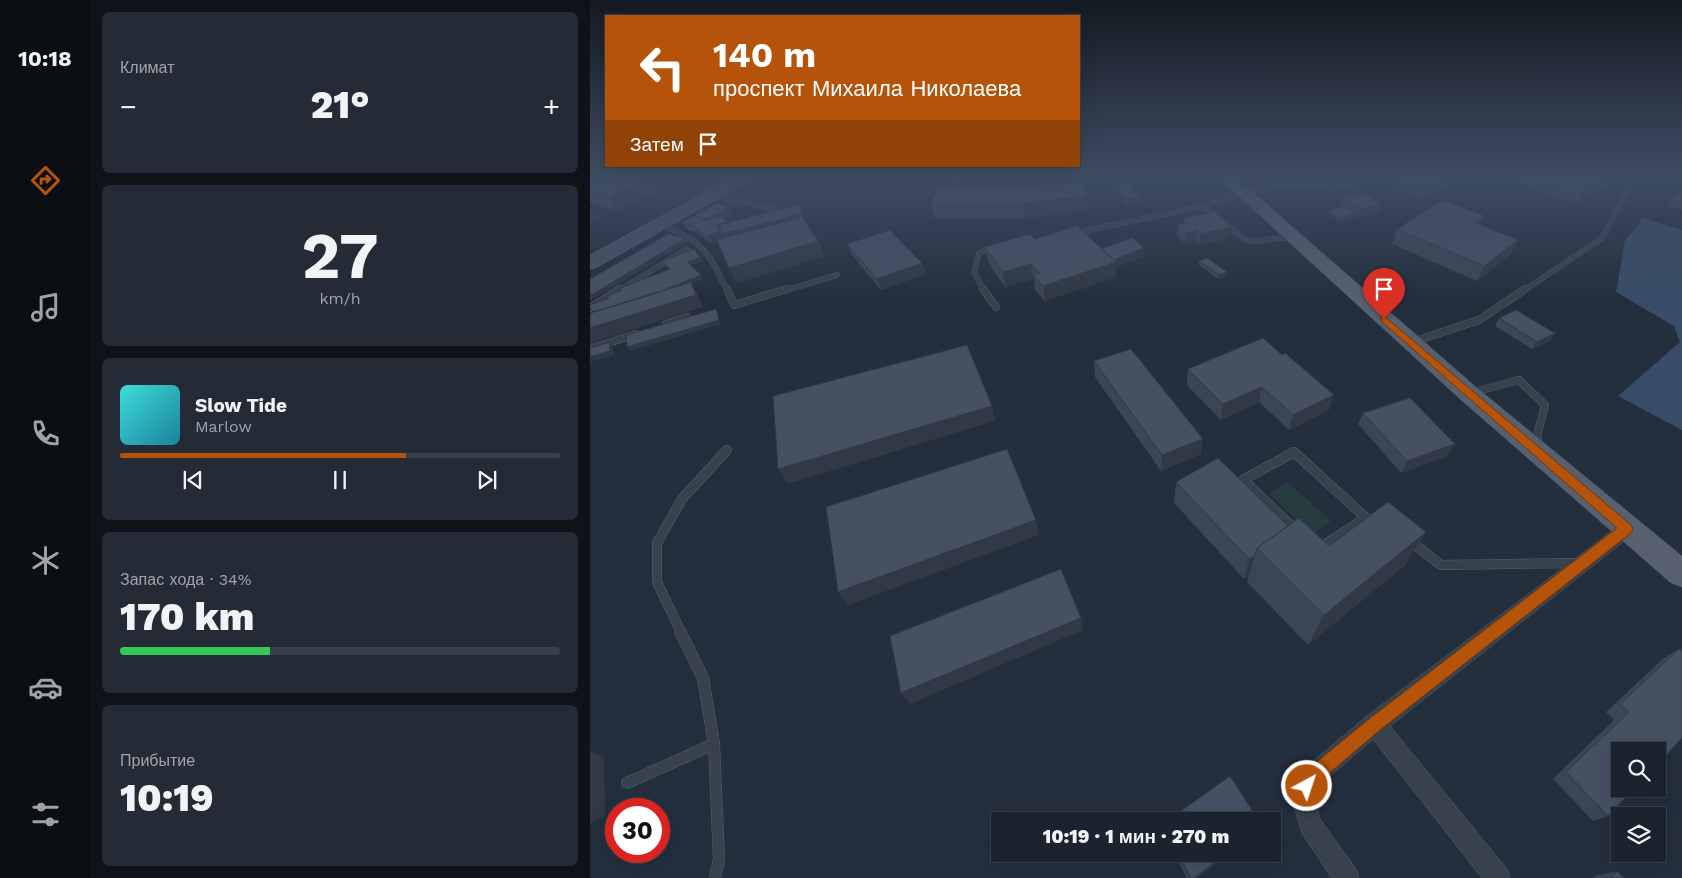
<!DOCTYPE html>
<html lang="ru">
<head>
<meta charset="utf-8">
<style>
  body { margin:0; font-family:"Work Sans",sans-serif; background:#242b36; color:#f1f3f6; height:100vh; display:flex; flex-direction:column; font-size:19px; white-space:nowrap }
  * { box-sizing:border-box; margin:0 }
  p { font-size:16px; color:#a0a4aa }
  .icon { flex:none; width:28px; height:28px; fill:none; stroke:currentColor; stroke-width:2; stroke-linecap:round; stroke-linejoin:round }
  .map { position:relative; flex:1; overflow:hidden }
  .details { display:flex; flex-direction:column; gap:12px; padding:12px; background:#0f1319; width:500px }
  .details>* { flex:none }
  .guide { position:absolute; left:15px; top:15px; width:475px; height:152px; border-radius:0px; box-shadow:0 5px 20px #0002,0 0 0 1px #39404a; background:#b45309; color:#fff; overflow:hidden }
  .tools { position:absolute; left:1021px; top:742px; display:grid; gap:10px }
  .tools a { display:grid; place-items:center; width:55px; height:55px; border-radius:0px; background:#1b232e; box-shadow:0 5px 20px #0002,0 0 0 1px #39404a; font-size:25px }
  .speed { position:absolute; left:15px; top:798px; display:flex; gap:10px; font-size:25px; font-weight:700; text-align:center }
  .speed>* { display:grid; place-content:center; width:65px; height:65px; border-radius:50%; background:#1b232e; box-shadow:0 5px 20px #0002,0 0 0 1px #39404a; line-height:1 }
  .speed .limit { border:8px solid #d22; background:#fff; color:#111 }
  .pin { position:absolute; display:grid; place-items:center; width:42px; height:42px; color:#fff; margin:-51px -21px; border-radius:50% 50% 50% 0; rotate:-45deg; box-shadow:0 0 5px #0007 }
  .pin .icon { rotate:45deg }
  .me { position:absolute; width:55px; margin:-28px; rotate:40deg; stroke-linejoin:round; filter:drop-shadow(0 0 4px #0008) }
  .turn { display:flex; align-items:center; gap:18px; height:105px; padding:0 25px; font-size:22px }
  .turn .icon { width:65px; height:65px; stroke-width:2.5 }
  .turn b { display:block; font-size:35px; line-height:42px }
  .then { display:flex; align-items:center; height:48px; padding:0 25px; background:#0003; gap:10px; font-size:19px }
  .big { font-size:38px; font-weight:800; line-height:1.1 }
  .details .card { flex:1; display:flex; flex-direction:column; justify-content:center; gap:8px; min-width:0; padding:0 18px; border-radius:8px; background:#242b36 }
  .details .dial { align-items:center; gap:0 }
  .dial b { font-size:65px; line-height:1 }
  .song { display:flex; align-items:center; gap:15px }
  .cover { width:60px; height:60px; border-radius:8px; background:linear-gradient(135deg,hsl(180 70% 55%),hsl(190 70% 35%)) }
  .played { height:5px; border-radius:2px; background:linear-gradient(90deg,#b45309 65%,#39404a 65%) }
  .keys { display:flex; justify-content:space-around; direction:ltr }
  .heat { display:flex; justify-content:space-between; align-items:center; font-size:28px; direction:ltr }
  .charge { height:8px; border-radius:4px; background:linear-gradient(90deg,#34c759 34%,#39404a 0) }
  .trip { position:absolute; left:401px; top:812px; width:290px; height:50px; border-radius:0px; background:#1b232e; box-shadow:0 5px 20px #0002,0 0 0 1px #39404a; font-weight:800; line-height:50px; text-align:center }
  main { display:flex; flex:1; min-height:0 }
  .menu { display:flex; flex-direction:column; width:90px; justify-content:space-around; align-items:center; background:#0b0e12; color:#a0a4aa }
  .menu .icon { width:35px; height:35px }
  .menu .on { color:#b45309 }
  .menu b { font-size:22px; color:#f1f3f6 }
  .map>svg:first-child { display:block }
  .green { fill:#263c3f }
  .water { fill:#394c67 }
  .lines { fill:none; stroke-linecap:round; stroke-linejoin:round }
  .service-far3-casing { stroke:#565f6c; stroke-width:5.5 }
  .service-far2-casing { stroke:#565f6c; stroke-width:8 }
  .service-far1-casing { stroke:#565f6c; stroke-width:10 }
  .service-casing { stroke:#565f6c; stroke-width:12 }
  .minor-casing { stroke:#565f6c; stroke-width:1 }
  .secondary-casing { stroke:#565f6c; stroke-width:2 }
  .primary-casing { stroke:#414a57; stroke-width:1 }
  .service-far3 { stroke:#38414e; stroke-width:5 }
  .service-far2 { stroke:#38414e; stroke-width:7 }
  .service-far1 { stroke:#38414e; stroke-width:9 }
  .service { stroke:#38414e; stroke-width:11 }
  .minor { fill:#38414e; fill-rule:evenodd }
  .secondary { fill:#465061; fill-rule:evenodd }
  .primary { fill:#56606e; fill-rule:evenodd }
  .wall { fill:#3b4654 }
  .shaded-wall { fill:#303945 }
  .building { fill:#455162; stroke:#303945 }
  .route { fill:#b45309; stroke:#753606 }
</style>
</head>
<body>
<main>
<nav class="menu">
<b>10:18</b>
<svg class="icon on" aria-label="directions" viewBox="0 0 24 24"><path d="M12 3l9 9-9 9-9-9zM9 14v-3h6M13 9l2 2-2 2"/></svg>
<svg class="icon" aria-label="music" viewBox="0 0 24 24"><path d="M9 18V5l10-2v13"/><circle cx="6" cy="18" r="3"/><circle cx="16" cy="16" r="3"/></svg>
<svg class="icon" aria-label="phone" viewBox="0 0 24 24"><path d="M5 4h4l2 5-3 2q2 4 5 5l2-3 5 2v4C11 20 4 13 5 4z"/></svg>
<svg class="icon" aria-label="climate" viewBox="0 0 24 24"><path d="M12 3v18M4 7l16 10M4 17L20 7"/></svg>
<svg class="icon" aria-label="car" viewBox="0 0 24 24"><path d="M5 17H2v-5l4-1 3-4h7l3 4 3 1v5h-3M9 17h6M6 11h13"/><circle cx="7" cy="17" r="2"/><circle cx="17" cy="17" r="2"/></svg>
<svg class="icon" aria-label="filters" viewBox="0 0 24 24"><path d="M4 7h16M4 17h16"/><circle cx="9" cy="7" r="2"/><circle cx="15" cy="17" r="2"/></svg>
</nav>
<section class="details">
<div class="card"><p>Климат</p>
<div class="heat"><a>−</a><b class="big">21°</b><a>+</a></div>
</div>
<div class="card dial"><b>27</b><p>km/h</p></div>
<div class="card">
<div class="song"><i class="cover"></i><div><b>Slow Tide</b><p>Marlow</p></div></div>
<div class="played"></div>
<div class="keys"><svg class="icon" aria-label="previous" viewBox="0 0 24 24"><path d="M18 5L8 12l10 7zM5 5v14"/></svg><svg class="icon" aria-label="pause" viewBox="0 0 24 24"><path d="M8 5v14M16 5v14"/></svg><svg class="icon" aria-label="next" viewBox="0 0 24 24"><path d="M6 5l10 7-10 7zM19 5v14"/></svg></div>
</div>
<div class="card"><p>Запас хода · 34%</p><b class="big">170 km</b><div class="charge"></div></div>
<div class="card"><p>Прибытие</p><b class="big">10:19</b></div>
</section>
<div class="map">
<svg width="1092" height="878" viewBox="0 0 1092 878">
  <rect width="100%" height="100%" fill="#242f3e"/>
  <path class="green" d="M698,482l43,39 -19,13 -43,-40z"/>
  <path class="water" d="M1053,218l39,12v200l-64,-34 62,-54 -6,-16 -58,-34 9,-51z"/>
  <g class="lines">
    <g class="service-far3-casing">
      <path id="service-far3" d="M692,174l5,10
        M121,196l64,13
        M70,224c41,17 49,27 67,67
        M484,233l130,-27
        M703,237l-38,4 -10,-1 -41,-34 40,-13 43,-9 46,4 19,-3 8,-11
        M28,291l69,-42
        M193,291l54,-16
        M394,291l-10,-19 5,-19 15,-7
        M933,291l79,-53 24,-45"/>
    </g>
    <g class="service-far2-casing">
      <path id="service-far2" d="M137,289l7,16 53,-16
        M393,289l13,18
        M0,308l30,-19
        M76,324l21,-7
        M822,342l67,-22 46,-31
        M0,349l46,-15
        M880,393l49,-13 26,25 -9,35"/>
    </g>
    <g class="service-far1-casing">
      <path id="service-far1" d="M945,445l2,-6
        M707,531l-54,-51 51,-28 72,66
        M820,541l31,24 137,-2
        M728,549l48,-31 9,2
        M91,632l-24,-50v-39l25,-44 45,-49"/>
    </g>
    <g class="service-casing">
      <path id="service" d="M90,631l23,47 11,66 5,115 -4,19
        M37,783l87,-39"/>
    </g>
    <g class="minor-casing">
      <path id="minor" d="M1037,522l6,2 3,5 -3,5 -243,192 117,143 3,9h-28l-109,-139 -52,45 -7,13 6,22 36,50 3,9h-27l-30,-45 -11,-37 14,-28 62,-52 254,-192z"/>
    </g>
    <g class="secondary-casing">
      <path id="secondary" d="M150,174h17l-2,3 -159,90 -6,1v-12z"/>
    </g>
    <g class="primary-casing">
      <path id="primary" d="M625,174h17l244,213 206,169v31l-11,-4 -211,-184z"/>
    </g>
    <use href="#service-far3" class="service-far3"/>
    <use href="#service-far2" class="service-far2"/>
    <use href="#service-far1" class="service-far1"/>
    <use href="#service" class="service"/>
    <use href="#minor" class="minor"/>
    <use href="#secondary" class="secondary"/>
    <use href="#primary" class="primary"/>
  </g>
  <path class="wall" d="M0,174l9,3 -2,-3h95l-74,37 -27,-8 -1,1z
    M353,174h40l1,1 2,11 -8,1 110,23 -63,8h-90l-4,-14 21,-17z
    M424,174h65l-55,12z
    M713,174h35l-19,7z
    M906,174h118l-3,12 -16,5 -3,-1 -4,7 -12,7z
    M811,178l59,1 -37,20 -25,-10z
    M528,185l22,12v7l-12,2 -10,-13z
    M1092,193v17l-14,-5 5,-7z
    M754,197l35,15 -21,5 -3,-3 -1,4 -15,3 -10,-8 1,-3 14,-4 -2,-1z
    M139,207l4,7 -9,5 3,2 1,2 79,2 18,31 -88,27 -20,-41 -5,2 -16,-12 -9,-3 -5,-7 13,-5 -1,-1z
    M594,218l46,20 -31,7 -3,-4 -11,3 -8,-8 1,-11 6,-1z
    M891,225l37,15 -8,15 -33,26 -85,-37 5,-15z
    M445,239l66,10 43,-1v8l-28,11v10l-71,24 -10,-11 -1,-11 -29,8 -17,-25 -3,-15z
    M257,244l79,30 -45,16 -29,-35z
    M609,261l28,15 -9,3 -19,-14z
    M909,318l51,23 -18,8 -37,-23z
    M692,355l47,55 -40,20 -30,-28 -38,18 -34,-35 1,-16z
    M504,361l107,93 -40,17 -66,-94z
    M773,413l85,43 -47,17 -43,-49z
    M586,482l112,44 41,20 97,-14 -22,34 -96,79 -61,-63 2,-7 -5,4 -70,-76z
    M1089,649l-71,167 -15,5 -40,-42 61,-59 -8,-8 58,-54z
    M584,854h54l-31,24h-10z
    M1027,871l7,7h-30l1,-2z"/>
  <path class="shaded-wall" d="M66,174h36l-74,37 -9,-15z
    M432,174h57l-55,12z
    M730,174h18l-19,7z
    M865,174h7l-2,5 -37,20 4,-11z
    M394,175l2,11 -31,6 -3,-10z
    M1027,175l-6,11 -16,5 6,-11z
    M1004,186l-6,11 -12,7 6,-11z
    M497,196l1,14 -63,8 -2,-15z
    M550,197v7l-12,2 -1,-7z
    M791,204l-2,8 -21,5 2,-8z
    M139,207l4,7 -22,12 -4,-7z
    M5,211l5,7 -10,5v-10z
    M213,214l4,10 -82,15 -13,5 -5,-8 9,-10 11,-5 4,8z
    M765,214l-1,4 -15,3 1,-3z
    M895,216l-6,14 -4,-7z
    M641,227l-1,11 -31,7 1,-11z
    M607,230l-1,11 -11,3v-11z
    M96,238l2,4 -98,59v-5z
    M928,240l-8,15 -33,26 7,-15z
    M228,241l7,15 -88,27 -8,-15z
    M554,248v8l-28,11v10l-71,24 -2,-15z
    M110,257l3,4 -14,5 -2,-4z
    M332,263l4,11 -45,16 -4,-11z
    M441,264l3,15 -29,8 -2,-15z
    M637,272v4l-9,3 1,-4z
    M111,275l3,4 -13,5 7,10 5,13 -113,36v-15l6,-13z
    M126,309l2,4 3,11 -91,27 -3,-4z
    M965,333l-5,8 -18,8 5,-7z
    M20,342l3,4 1,9 -24,7v-5z
    M672,387l-3,15 -38,18 2,-16z
    M744,395l-5,15 -40,20 4,-15z
    M402,406l3,15 -207,63 -10,-15z
    M613,439l-2,15 -40,17 1,-16z
    M865,444l-7,12 -47,17 6,-12z
    M446,520l3,15 -191,70 -10,-13z
    M836,532l-22,34 -96,79 16,-30z
    M665,555l-6,20 -5,4 5,-20z
    M491,618l2,12 -173,74 -9,-11z
    M0,751l14,6 1,59 -15,8z
    M636,854h2l-31,24h-3z"/>
  <path class="building" d="M0,174l14,4 8,-4h44l-47,22 -19,-5z
    M357,174h36l1,1 -32,7z
    M820,174h45l-28,14 -26,-10z
    M939,174h31l34,12 -12,7z
    M996,174h28l3,1 -16,5z
    M491,181l6,15 -64,7 -92,1 7,-16 89,-1z
    M540,183l10,14 -13,2 -9,-14z
    M774,193l17,11 -21,5 -16,-12z
    M1091,193h1v8l-9,-3z
    M853,200l42,16 -10,7 43,17 -34,26 -87,-37z
    M127,203l12,4 -22,12 -13,-3z
    M208,205l5,9 -81,20 -3,-9z
    M754,206l11,8 -15,4 -10,-8z
    M625,212l16,15 -31,7 -3,-4 -12,3 -7,-8 11,-2 -5,-5z
    M104,216l12,4 12,-4 9,5 -11,5 5,5 -14,5 -15,-11 -10,-3z
    M212,217l16,24 -89,27 -12,-28z
    M487,226l39,36 -73,24 -10,-11 7,-2 -9,-9 -28,8 -18,-25 45,-13 5,5z
    M300,230l32,33 -45,16 -30,-35z
    M78,234l18,4 -96,58v-17z
    M542,238l12,10 -30,12 -13,-11z
    M104,249l6,8 -13,5 14,13 -44,18 -63,19 -4,-4v-3l19,-7 -2,-2 15,-6 -2,-2 50,-19 -8,-8z
    M617,258l20,14 -8,3 -20,-14z
    M101,282l5,13 -106,33v-15z
    M126,309l3,11 -92,27 -1,-12z
    M926,310l39,23 -18,9 -38,-24z
    M673,338l19,17 3,-2 49,42 -41,20 -31,-28 -39,17 -35,-35z
    M20,342v9l-20,6v-9z
    M377,345l25,61 -214,63 -5,-73z
    M541,349l72,90 -41,16 -68,-94z
    M820,398l45,46 -48,17 -44,-48z
    M417,449l29,71 -198,72 -12,-85z
    M628,458l70,68 -31,22 -2,7 -6,4 -73,-77z
    M798,502l38,30 -102,83 -67,-67 42,-30 30,28z
    M471,569l20,49 -180,75 -11,-57z
    M1089,649l3,2v87l-24,26v-13h-38v38h14l-26,27 -42,-44 63,-60 -9,-8z
    M640,776l29,45h-92z
    M588,854h48l-32,24h-3z
    M1027,871l7,7h-13z"/>
  <linearGradient id="sky" x2="0" y2="1"><stop stop-color="#141a22"/><stop offset="0.59" stop-color="#3f4d63"/><stop offset="1" stop-color="#3f4d63" stop-opacity="0"/></linearGradient>
  <rect width="1092" height="297" fill="url(#sky)"/>
  <path class="route" d="M794,316l247,209 2,4 -2,4 -251,197 -61,52 -6,10 -6,3 -6,-3 -2,-6 8,-16 62,-51 248,-191 -236,-207v-4z"/>
</svg>
<div class="tools">
<a><svg class="icon" aria-label="search" viewBox="0 0 24 24"><circle cx="10" cy="10" r="6"/><path d="M15 15l6 6"/></svg></a>
<a><svg class="icon" aria-label="layers" viewBox="0 0 24 24"><path d="M12 4l9 5-9 5-9-5zM3 14l9 5 9-5"/></svg></a>
</div>
<div class="speed"><div class="limit">30</div></div>
<div class="pin" style="left:794px;top:319px;background:#d93025"><svg class="icon" aria-label="arrive" viewBox="0 0 24 24"><path d="M6 21V4h12l-3 4 3 4H6"/></svg></div>
<svg class="me" style="left:717px;top:786px" viewBox="-20 -20 40 40"><circle r="17" fill="#b45309" stroke="#fff" stroke-width="3"/><path d="M0-11L8 9 0 5-8 9z" fill="#fff"/></svg>
<div class="trip">10:19 · 1 мин · 270 m</div>
<div class="guide">
<div class="turn"><svg class="icon" aria-label="left" viewBox="0 0 24 24"><path d="M17 20v-9H6M10 6l-5 5 5 5"/></svg><div><b>140 m</b>проспект Михаила Николаева</div></div>
<div class="then">Затем<svg class="icon" aria-label="arrive" viewBox="0 0 24 24"><path d="M6 21V4h12l-3 4 3 4H6"/></svg></div>
</div>
</div>
</main>
</body>
</html>
